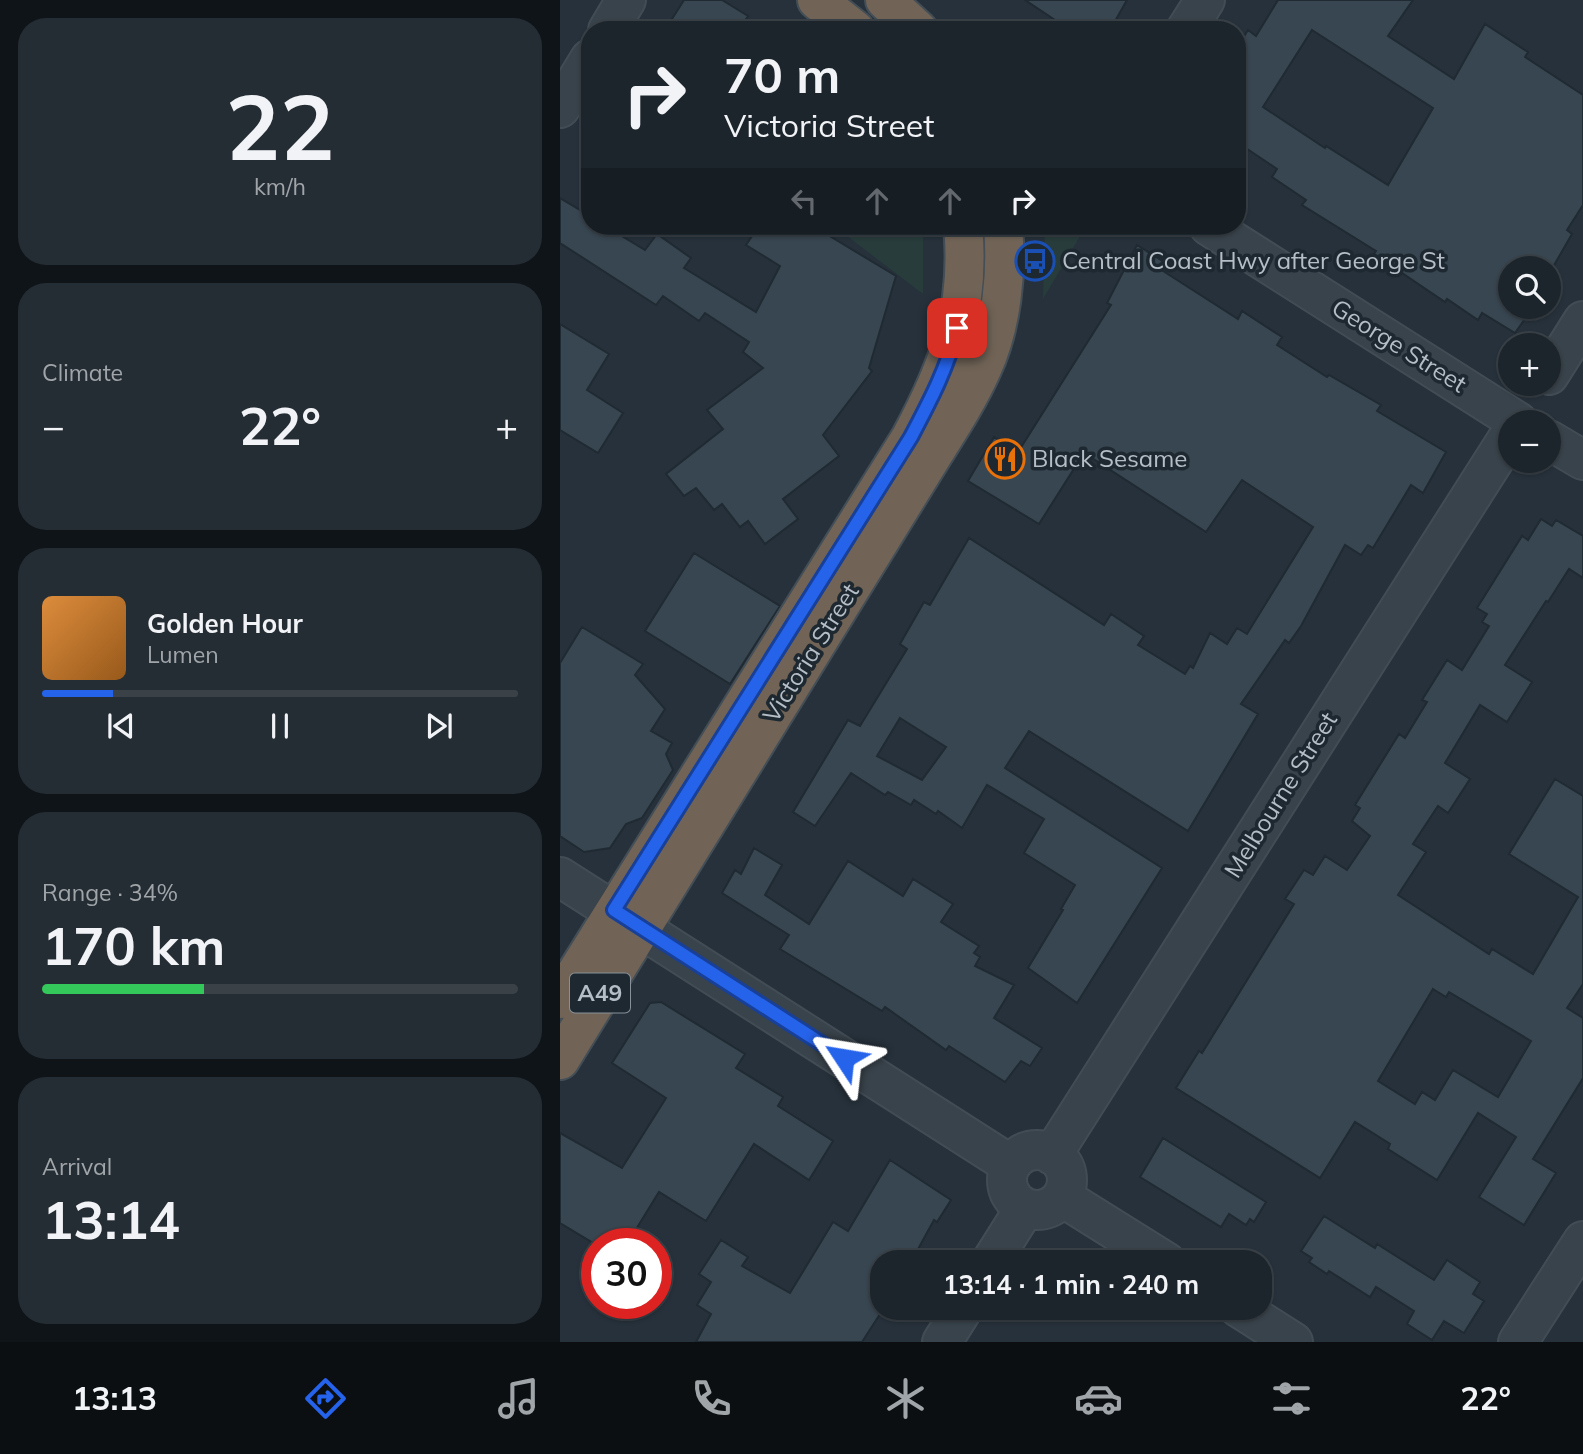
<!DOCTYPE html>
<html lang="en">
<head>
<meta charset="utf-8">
<style>
  body { margin:0; font-family:Mulish,sans-serif; background:#252d34; color:#f1f3f6; height:100vh; display:flex; flex-direction:column; font-size:26px; white-space:nowrap }
  * { box-sizing:border-box; margin:0 }
  p { font-size:23px; color:#a0a5a9 }
  .icon { flex:none; width:38px; height:38px; fill:none; stroke:currentColor; stroke-width:2; stroke-linecap:round; stroke-linejoin:round }
  .map { position:relative; flex:1; overflow:hidden }
  .drawer { display:flex; flex-direction:column; gap:18px; padding:18px; background:#0f1418; width:560px }
  .drawer>* { flex:none }
  .banner { position:absolute; left:21px; top:21px; width:665px; height:214px; border-radius:28px; box-shadow:0 2px 5px #0004,0 0 0 2px #3a4248; background:#1c252c; color:#f1f3f6; overflow:hidden }
  .buttons { position:absolute; left:938px; top:256px; display:grid; gap:14px }
  .buttons a { display:grid; place-items:center; width:63px; height:63px; border-radius:50%; background:#1c252c; box-shadow:0 2px 5px #0004,0 0 0 2px #3a4248; font-size:35px }
  .speed { position:absolute; left:21px; top:1228px; display:flex; gap:14px; font-size:35px; font-weight:700; text-align:center }
  .speed>* { display:grid; place-content:center; width:91px; height:91px; border-radius:50%; background:#1c252c; box-shadow:0 2px 5px #0004,0 0 0 2px #3a4248; line-height:1 }
  .speed .limit { border:10px solid #d22; background:#fff; color:#111 }
  .pin { position:absolute; display:grid; place-items:center; width:60px; height:60px; color:#fff; margin:-30px; border-radius:14px; box-shadow:0 4px 10px #0006 }
  .me { position:absolute; width:77px; margin:-38px; rotate:303deg; stroke-linejoin:round; filter:drop-shadow(0 0 5px #0008) }
  .turn { display:flex; align-items:center; gap:24px; height:147px; padding:0 28px; font-size:32px }
  .turn .icon { width:91px; height:91px; stroke-width:2.5 }
  .turn b { display:block; font-size:49px; line-height:60px }
  .lanes { display:flex; align-items:center; height:66px; padding:0 28px; background:#0003; justify-content:center; gap:35px; direction:ltr }
  .lanes .off { opacity:.35 }
  .big { font-size:52px; font-weight:700; line-height:1.1 }
  .drawer .card { flex:1; display:flex; flex-direction:column; justify-content:center; gap:10px; min-width:0; padding:0 24px; border-radius:28px; background:#252d34 }
  .drawer .dial { align-items:center; gap:0 }
  .dial b { font-size:91px; line-height:1 }
  .song { display:flex; align-items:center; gap:21px }
  .cover { width:84px; height:84px; border-radius:10px; background:linear-gradient(135deg,hsl(30 70% 55%),hsl(30 70% 35%)) }
  .played { height:7px; border-radius:4px; background:linear-gradient(90deg,#2563eb 15%,#3a4248 15%) }
  .keys { display:flex; justify-content:space-around; direction:ltr }
  .heat { display:flex; justify-content:space-between; align-items:center; font-size:38px; direction:ltr }
  .charge { height:10px; border-radius:5px; background:linear-gradient(90deg,#34c759 34%,#3a4248 0) }
  .trip { position:absolute; left:310px; top:1250px; width:402px; height:70px; border-radius:28px; background:#1c252c; box-shadow:0 2px 5px #0004,0 0 0 2px #3a4248; font-weight:700; line-height:70px; text-align:center }
  .menu { display:flex; height:112px; justify-content:space-around; align-items:center; background:#0b0f12; color:#a0a5a9 }
  .menu .icon { width:49px; height:49px }
  .menu .current { color:#2563eb }
  .menu b { font-size:32px; color:#f1f3f6 }
  main { display:flex; flex:1; min-height:0 }
  .map>svg:first-child { display:block }
  .green { fill:#283c3c }
  .building { fill:#384651; stroke:#202a32; stroke-width:2; fill-rule:evenodd }
  .lines { fill:none; stroke-linecap:round; stroke-linejoin:round }
  .minor-casing { stroke:#424c54; stroke-width:42 }
  .highway-casing { stroke:#444e56; stroke-width:42 }
  .minor { stroke:#39434b; stroke-width:38 }
  .highway { stroke:#716457; stroke-width:38 }
  .route-casing { stroke:#184099; stroke-width:18 }
  .route { stroke:#2563eb; stroke-width:12 }
  .labels { text-anchor:middle; stroke-width:7; stroke-linejoin:round; paint-order:stroke }
  .shield { fill:#1e2830; stroke:#88919a; stroke-width:2 }
  .shield-label { font-size:23px; font-weight:bold; fill:#b5bec7 }
  .poi-label { font-size:24px; fill:#b5bec7; stroke:#1e2830; text-anchor:start }
  .street-label { font-size:24px; fill:#b5bec7; stroke:#1e2830 }
</style>
</head>
<body>
<main>
<section class="drawer">
<div class="card dial"><b>22</b><p>km/h</p></div>
<div class="card"><p>Climate</p>
<div class="heat"><a>−</a><b class="big">22°</b><a>+</a></div>
</div>
<div class="card">
<div class="song"><i class="cover"></i><div><b>Golden Hour</b><p>Lumen</p></div></div>
<div class="played"></div>
<div class="keys"><svg class="icon" aria-label="previous" viewBox="0 0 24 24"><path d="M18 5L8 12l10 7zM5 5v14"/></svg><svg class="icon" aria-label="pause" viewBox="0 0 24 24"><path d="M8 5v14M16 5v14"/></svg><svg class="icon" aria-label="next" viewBox="0 0 24 24"><path d="M6 5l10 7-10 7zM19 5v14"/></svg></div>
</div>
<div class="card"><p>Range · 34%</p><b class="big">170 km</b><div class="charge"></div></div>
<div class="card"><p>Arrival</p><b class="big">13:14</b></div>
</section>
<div class="map">
<svg width="1023" height="1342" viewBox="0 0 1023 1342">
  <rect width="100%" height="100%" fill="#26313b"/>
  <path class="green" d="M281,226h82v68l-80,-61z
    M485,226h41l-43,73z"/>
  <path class="building" d="M124,0h38l26,16 -9,14h-74z
    M465,0h102l-17,30h-40z
    M718,0h135l-25,36 66,43 31,-55 43,28 -3,5 58,38v110l-16,25 5,4 -23,40v-6h-39v38h24l-19,27 -33,-20 -4,7 -31,-21 -2,3 -71,-48 2,-3 -74,-46 4,-5 -34,-23 5,-8 -40,-27v-94l11,-18 8,6zM752,30l121,78 -45,77 -62,-39 -1,2 -62,-41z
    M0,198l30,18v10h15l40,24 12,-16 34,24 -7,10 72,44 24,-46 -34,-21 13,-19h54l83,50 -27,92 3,3 -49,64 16,21 -56,43 15,20 -33,25 -17,-23 -8,6 -18,-23 -8,6 -18,-22 -12,8 -18,-22 57,-45 -16,-19 56,-42 -20,-16 6,-10 -44,-29 -6,8 -36,-25 -7,9 -96,-62z
    M577,245l27,17 -4,7 78,50 4,-8 40,26 -5,8 50,32 2,-2 52,30 -4,6 69,41 -23,41 -12,-8 -38,63 -5,-3 -7,10 -16,-10 -44,81 -12,17 -4,-3 -44,64 17,10 -70,117 -159,-100 -24,37 157,100 -85,135 -49,-35 35,-58 -2,-1 14,-24 -51,-32 20,-34 -57,-34 -25,43 -24,-17 -2,3 -22,-14 -3,5 -23,-13 -3,3 -34,-22 -36,53 -22,-14 55,-92 12,6 47,-77 -7,-5 24,-42 6,3 39,-67 135,87 7,-11 33,22 -6,9 47,29 5,-8 3,2 17,-35 17,11 10,-16 10,6 66,-107 -71,-47 -36,52 -122,-79 -45,71 -71,-43 26,-44 24,15 93,-147 -4,-2zM340,718l46,29 -24,33 -45,-24z
    M0,324l49,30 -22,36 36,23 -25,40 -38,-23z
    M981,519l11,7 4,-6 27,16v42l-14,-9 -21,33 -2,-1 -41,64 27,17 -25,40 -27,-17 -35,58 25,16 -22,34 -10,-7 -25,38 13,8 -28,43 91,59 3,-5 41,25 45,-77 -69,-43 46,-75 28,17v188l-16,24 16,10v60l-50,81 23,14 -32,52 -45,-28 37,-60 -38,-24 -41,67 -49,-31 2,-5 -35,-22 -35,56 -144,-90 23,-37 3,2 92,-149 -9,-5 19,-29 9,5 12,-19 22,14 23,-34 -18,-15 8,-13 -5,-3 44,-71 6,4 22,-36 -5,-2 25,-40 15,10 27,-44 -7,-4 5,-8 -10,-6 45,-72 6,4zM873,989l13,8 3,-5 82,49 -33,56 -45,-27 -18,30 -13,-8 -7,12 -37,-23z
    M134,553l86,53 -50,78 -85,-53z
    M22,627l61,37 -8,11 30,34 -14,22 21,12 -6,11 7,16 -31,48 -16,6 -16,24 -26,4 -24,-16v-173z
    M194,848l28,17 -17,30 44,29 39,-63 55,35 10,-17 40,25 -12,18 38,24 -5,7 6,4 -5,9 39,19 -20,33 48,30 -12,18 -9,-5 -16,21 -56,-36 -3,4 -61,-43 -3,4 -102,-62 9,-14 -67,-42 13,-23 6,4z
    M101,1002l84,52 -9,14 47,29 -5,9 55,35 -24,39 -55,-36 -48,77 -47,-29 -32,52h-32l-35,-21v-90l62,35 44,-70 -54,-35 38,-60z
    M603,1138l103,64 -12,20 -4,-3 -4,6 -17,-11 -8,13 -81,-50z
    M330,1160l61,40 -14,22 -3,-2 -23,42h-29v49l-20,31h-166l15,-28 -14,-9 14,-23 -12,-8 22,-34 27,17 -6,9 48,27 43,-71 15,9z
    M764,1216l51,32 2,-4 57,36 13,-20 33,22 -7,12 11,7 -20,32 -20,-12 -12,19 -25,-16 7,-13 -38,-24 -6,10 -41,-26 -2,3 -18,-12 3,-4 -11,-7z"/>
  <g class="lines">
    <g class="minor-casing">
      <path id="minor" d="M48,30l18,-30
        M626,30l19,-30
        M0,108l30,-49
        M649,226l309,196
        M989,375l34,-54
        M989,440l34,20
        M0,877l451,288
        M447 1180a30 30 0 1 1 60 0a30 30 0 1 1-60 0Z
        M492,1155l458,-720
        M502,1197l104,65
        M431,1262l34,-54
        M678,1307l55,35
        M382,1342l22,-35
        M958,1342l65,-101"/>
    </g>
    <g class="highway-casing">
      <path id="highway" d="M257,0l38,30
        M325,0l33,30
        M0,999l351,-562c38,-71 60,-129 52,-211
        M0,1060l374,-607c17,-27 35,-55 48,-84 20,-43 25,-97 21,-143"/>
    </g>
    <use href="#minor" class="minor"/>
    <use href="#highway" class="highway"/>
  </g>
  <g class="lines">
    <g class="route-casing">
      <path id="route" d="M284,1058l-230,-148 297,-473c19,-36 37,-70 46,-109"/>
    </g>
    <use href="#route" class="route"/>
  </g>
  <defs>
    <g id="bus-ring" transform="scale(2.0125)"><circle r="9.5" fill="#1e2830" stroke="#1a4fb4" stroke-width="1.5"/><path d="M-5-6H5V4H4V6H2V4H-2V6H-4V4H-5ZM-3.5-4V0h7V-4ZM-3.5 1.2v1.5H-2V1.2ZM2 1.2v1.5H3.5V1.2Z" fill="#1a4fb4"/></g>
    <g id="restaurant-ring" transform="scale(2.0125)"><circle r="9.5" fill="#1e2830" stroke="#e8710a" stroke-width="1.5"/><path d="M-5-6h1v4h1v-4h1v4h1v-4h1v5L-1.5 .5V6h-2V.5L-5-1ZM5-6V6H3V1.5H1.5Q1.5-4 5-6Z" fill="#e8710a"/></g>
  </defs>
  <g fill-rule="evenodd">
    <use href="#bus-ring" x="475" y="261"/>
    <use href="#restaurant-ring" x="445" y="459"/>
  </g>
  <g class="labels">
    <rect class="shield" x="10" y="973.5" width="60" height="39" rx="5"/>
    <g class="shield-label">
      <text x="40" y="1001">A49</text>
    </g>
    <g class="poi-label">
      <text x="502" y="269">Central Coast Hwy after George St</text>
      <text x="472" y="467">Black Sesame</text>
    </g>
    <g class="street-label">
      <text transform="translate(839 346) rotate(32)" y="8">George Street</text>
      <text transform="translate(251 653) rotate(-58)" y="8">Victoria Street</text>
      <text transform="translate(721 795) rotate(-58)" y="8">Melbourne Street</text>
    </g>
  </g>
</svg>
<div class="buttons">
<a><svg class="icon" aria-label="search" viewBox="0 0 24 24"><circle cx="10" cy="10" r="6"/><path d="M15 15l6 6"/></svg></a>
<a>+</a>
<a>−</a>
</div>
<div class="speed"><div class="limit">30</div></div>
<div class="pin" style="left:397px;top:328px;background:#d93025"><svg class="icon" aria-label="arrive" viewBox="0 0 24 24"><path d="M6 21V4h12l-3 4 3 4H6"/></svg></div>
<svg class="me" style="left:284px;top:1058px" viewBox="-20 -20 40 40"><path d="M0-17L14 15 0 8-14 15z" fill="#2563eb" stroke="#fff" stroke-width="4"/></svg>
<div class="trip">13:14 · 1 min · 240 m</div>
<div class="banner">
<div class="turn"><svg class="icon" aria-label="right" viewBox="0 0 24 24"><path d="M7 20v-9h11M14 6l5 5-5 5"/></svg><div><b>70 m</b>Victoria Street</div></div>
<div class="lanes"><svg class="icon off" aria-label="left" viewBox="0 0 24 24"><path d="M17 20v-9H6M10 6l-5 5 5 5"/></svg><svg class="icon off" aria-label="ahead" viewBox="0 0 24 24"><path d="M12 20V5M6 11l6-6 6 6"/></svg><svg class="icon off" aria-label="ahead" viewBox="0 0 24 24"><path d="M12 20V5M6 11l6-6 6 6"/></svg><svg class="icon" aria-label="right" viewBox="0 0 24 24"><path d="M7 20v-9h11M14 6l5 5-5 5"/></svg></div>
</div>
</div>
</main>
<nav class="menu">
<b>13:13</b>
<svg class="icon current" aria-label="directions" viewBox="0 0 24 24"><path d="M12 3l9 9-9 9-9-9zM9 14v-3h6M13 9l2 2-2 2"/></svg>
<svg class="icon" aria-label="music" viewBox="0 0 24 24"><path d="M9 18V5l10-2v13"/><circle cx="6" cy="18" r="3"/><circle cx="16" cy="16" r="3"/></svg>
<svg class="icon" aria-label="phone" viewBox="0 0 24 24"><path d="M5 4h4l2 5-3 2q2 4 5 5l2-3 5 2v4C11 20 4 13 5 4z"/></svg>
<svg class="icon" aria-label="climate" viewBox="0 0 24 24"><path d="M12 3v18M4 7l16 10M4 17L20 7"/></svg>
<svg class="icon" aria-label="car" viewBox="0 0 24 24"><path d="M5 17H2v-5l4-1 3-4h7l3 4 3 1v5h-3M9 17h6M6 11h13"/><circle cx="7" cy="17" r="2"/><circle cx="17" cy="17" r="2"/></svg>
<svg class="icon" aria-label="filters" viewBox="0 0 24 24"><path d="M4 7h16M4 17h16"/><circle cx="9" cy="7" r="2"/><circle cx="15" cy="17" r="2"/></svg>
<b>22°</b>
</nav>
</body>
</html>
